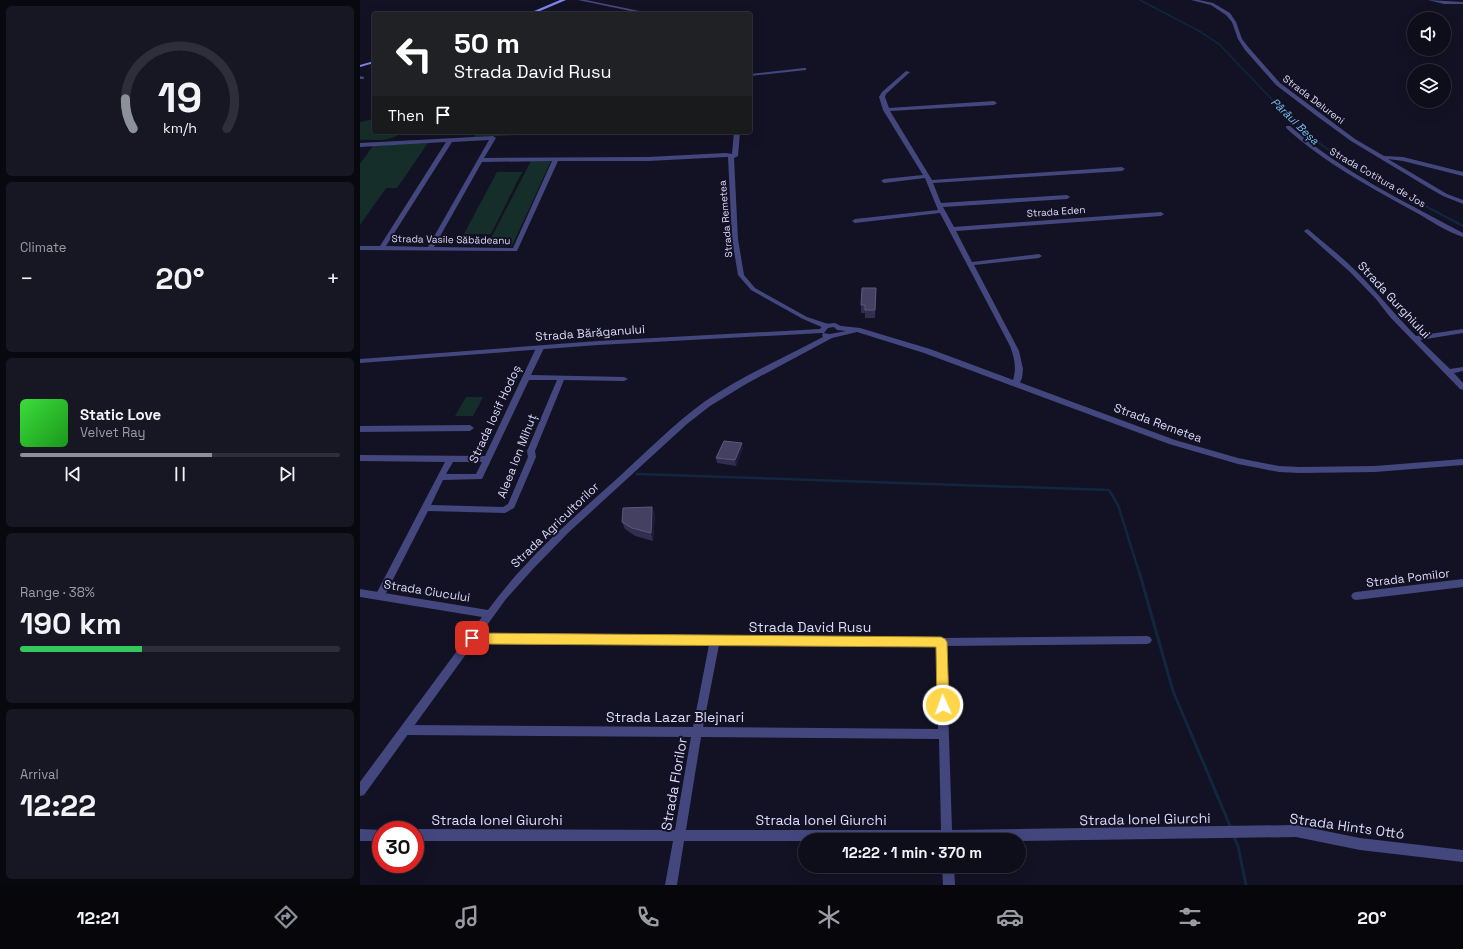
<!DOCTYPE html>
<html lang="en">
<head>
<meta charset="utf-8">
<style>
  body { margin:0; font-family:"Space Grotesk",sans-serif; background:#171724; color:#f1f3f6; height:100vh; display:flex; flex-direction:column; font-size:15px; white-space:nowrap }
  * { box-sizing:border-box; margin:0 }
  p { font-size:13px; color:#9b9ca3 }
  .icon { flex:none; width:22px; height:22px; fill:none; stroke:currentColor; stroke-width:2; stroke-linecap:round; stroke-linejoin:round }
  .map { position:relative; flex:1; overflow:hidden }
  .side { display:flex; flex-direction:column; gap:6px; padding:6px; background:#08080f; width:360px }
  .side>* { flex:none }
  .hud { position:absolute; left:12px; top:12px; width:380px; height:122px; border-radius:4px; box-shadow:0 4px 16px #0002,0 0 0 1px #2e2e3a; background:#202124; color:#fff; overflow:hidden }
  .buttons { position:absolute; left:1047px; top:12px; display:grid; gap:8px }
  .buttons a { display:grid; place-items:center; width:44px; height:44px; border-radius:50%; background:#0e0e1b; box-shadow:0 4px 16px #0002,0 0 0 1px #2e2e3a; font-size:20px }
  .speed { position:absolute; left:12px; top:821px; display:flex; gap:8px; font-size:20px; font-weight:700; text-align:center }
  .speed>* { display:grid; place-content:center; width:52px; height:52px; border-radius:50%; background:#0e0e1b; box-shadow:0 4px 16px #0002,0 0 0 1px #2e2e3a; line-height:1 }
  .speed .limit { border:6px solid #d22; background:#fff; color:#111 }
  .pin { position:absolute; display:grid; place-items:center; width:34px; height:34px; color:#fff; margin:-17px; border-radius:8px; box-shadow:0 2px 6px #0006 }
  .me { position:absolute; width:44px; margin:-22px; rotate:358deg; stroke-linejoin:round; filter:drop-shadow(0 0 3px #0008) }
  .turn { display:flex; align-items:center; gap:14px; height:84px; padding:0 16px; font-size:18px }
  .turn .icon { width:52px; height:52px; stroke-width:2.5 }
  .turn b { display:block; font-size:28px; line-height:34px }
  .then { display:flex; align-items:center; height:38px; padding:0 16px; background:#0003; gap:8px; font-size:15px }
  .big { font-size:30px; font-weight:700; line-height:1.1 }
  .side .card { flex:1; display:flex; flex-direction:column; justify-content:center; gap:6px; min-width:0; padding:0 14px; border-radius:6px; background:#171724 }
  .side .dial { align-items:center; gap:0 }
  .dial svg { height:104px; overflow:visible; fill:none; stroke:#2e2e3a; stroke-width:7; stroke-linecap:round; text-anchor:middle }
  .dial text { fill:#f1f3f6; stroke:none }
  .song { display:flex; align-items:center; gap:12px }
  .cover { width:48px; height:48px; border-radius:6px; background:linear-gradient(135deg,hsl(120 70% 55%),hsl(120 70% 35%)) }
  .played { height:4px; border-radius:2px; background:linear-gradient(90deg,#8c9099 60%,#2e2e3a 60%) }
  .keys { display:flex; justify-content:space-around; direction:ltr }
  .heat { display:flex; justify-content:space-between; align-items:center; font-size:22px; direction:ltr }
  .charge { height:6px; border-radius:3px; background:linear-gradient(90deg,#34c759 38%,#2e2e3a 0) }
  .trip { position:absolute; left:438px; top:833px; width:228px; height:40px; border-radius:20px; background:#0e0e1b; box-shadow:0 4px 16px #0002,0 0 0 1px #2e2e3a; font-weight:700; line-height:40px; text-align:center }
  .tabs { display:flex; height:64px; justify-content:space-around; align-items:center; background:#06060b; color:#9b9ca3 }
  .tabs .icon { width:28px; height:28px }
  .tabs .current { color:#8c9099 }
  .tabs b { font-size:18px; color:#f1f3f6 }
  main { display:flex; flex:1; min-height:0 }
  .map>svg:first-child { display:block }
  .green { fill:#162e2a }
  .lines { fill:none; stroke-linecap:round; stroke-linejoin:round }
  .stream-far3 { stroke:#11263f; stroke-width:1.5 }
  .stream-far2 { stroke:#11263f; stroke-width:2 }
  .stream-far1 { stroke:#11263f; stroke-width:2.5 }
  .stream { stroke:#11263f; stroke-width:3 }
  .minor { fill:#43477e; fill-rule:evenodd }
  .tertiary { fill:#43477e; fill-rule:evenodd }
  .secondary { fill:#7d86ee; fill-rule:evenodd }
  .wall { fill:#312e50 }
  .shaded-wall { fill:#1d1b37 }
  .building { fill:#434062; stroke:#5b587a }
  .route { fill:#ffd54a; stroke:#a68a30 }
  .labels { text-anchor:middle; stroke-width:4; stroke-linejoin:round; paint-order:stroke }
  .far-street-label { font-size:10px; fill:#dbdafa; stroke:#131224 }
  .far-water-label { font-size:11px; font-style:italic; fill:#75c2ed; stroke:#131224 }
  .street-label { font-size:12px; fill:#dbdafa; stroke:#131224 }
  .near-street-label { font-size:14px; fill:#dbdafa; stroke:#131224 }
</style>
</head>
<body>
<main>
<section class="side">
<div class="card dial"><svg viewBox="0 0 100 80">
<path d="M14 69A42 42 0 1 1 86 69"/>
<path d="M14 69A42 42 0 0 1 8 46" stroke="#8c9099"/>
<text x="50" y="56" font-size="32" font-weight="700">19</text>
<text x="50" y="72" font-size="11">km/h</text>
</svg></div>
<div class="card"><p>Climate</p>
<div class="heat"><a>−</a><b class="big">20°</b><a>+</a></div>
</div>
<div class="card">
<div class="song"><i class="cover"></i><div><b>Static Love</b><p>Velvet Ray</p></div></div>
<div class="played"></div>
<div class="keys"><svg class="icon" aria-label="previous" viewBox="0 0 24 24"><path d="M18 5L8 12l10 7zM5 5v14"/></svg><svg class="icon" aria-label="pause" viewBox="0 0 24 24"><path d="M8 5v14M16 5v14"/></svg><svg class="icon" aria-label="next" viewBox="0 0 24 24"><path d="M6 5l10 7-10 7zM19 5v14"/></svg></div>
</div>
<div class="card"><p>Range · 38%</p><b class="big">190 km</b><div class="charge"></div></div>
<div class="card"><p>Arrival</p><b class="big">12:22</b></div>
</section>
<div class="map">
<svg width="1103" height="885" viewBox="0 0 1103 885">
  <rect width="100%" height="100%" fill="#131224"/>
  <path class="green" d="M14,119v13h27c-7,11 -30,7 -41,8v-18z
    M116,132h69v2l-71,3z
    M68,143l-31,45h-11l-26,37v-61l13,-18z
    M171,161h20l-39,85h-25z
    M137,172h26l-3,4 -29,58h-27z
    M106,397h17l-10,19h-18z"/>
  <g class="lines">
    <path class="stream-far3" d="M780,0l59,31 20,13 63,66 38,34"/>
    <path class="stream-far2" d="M959,143l37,26 107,57"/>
    <path class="stream-far1" d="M277,474l472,16 9,15 21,67"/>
    <path class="stream" d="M779,571l34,120 58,137
      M874,837l4,9 8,39"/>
    <path class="minor" d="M218,0h8l68,14h-9z
      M831,0h8l14,3 17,10 6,9 6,17 7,9 31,35 75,56 29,17 19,1 60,15v4l-60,-15 -15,-2 59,35 16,6v4l-20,-8 -14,-8 -78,-47 -37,-27 -38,-29 -31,-35 -7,-11 -6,-17 -6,-7 -15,-10z
      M1068,0l35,2v2h-19z
      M444,68h2v2l-56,6v-2z
      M546,71l4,1 -24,22 -1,3 4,11 105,-7 3,2 -3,2 -104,6 42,69 190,-13 3,2 -3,2 -189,12 8,20 126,-8 3,2 -3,2 -124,8 11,20 207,-15 3,2 -3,2 -205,15 16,31 67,-8 3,2 -3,2 -65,7 45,86 4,18 -1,9 -3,7h-6l-1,-2c5,-13 3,-24 -2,-37l-70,-133 -85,10 -3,-2 3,-2 83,-9 -13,-32 -41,5 -3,-2 3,-2 39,-4 -40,-65 -4,-13 3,-5z
      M0,76l4,1v2h-4z
      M926,126h4c51,45 113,75 173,107v4c-16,-5 -32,-16 -46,-24 -46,-25 -92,-50 -131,-85z
      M374,132h6l-2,24 -4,2 4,81 6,36 11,13 52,29 21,7 1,2 -1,2h-4l-21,-9 -52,-29 -13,-15 -6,-36 -4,-82h-2l-78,4h-90l-41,90 -157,-1v-4h20l66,-104 -86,5v-4l133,-7 3,2 -12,20 164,-1 78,-4 6,1zM129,140l-61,107 -42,-1 66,-104zM192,161l-39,87 -79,-1 48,-85z
      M947,229l2,1c15,13 32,26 46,40 21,21 40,45 61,66l47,-7v4l-43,7 30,29 13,-2v4l-9,2 9,10v7l-3,-1 -70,-72 -14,-18 -26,-27 -45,-40 -1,-1z
      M177,346h6l1,2 -13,27 93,2 4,2 -4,2 -60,-1 -29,71 1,6 -22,51 -9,5 -77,-2 -45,88 -3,1 -3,-1 -2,-3 70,-134 -85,-1v-6l125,1zM169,380h28l-30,71 1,6 -20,47 -5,3 -72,-2 12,-25 39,-1zM93,462h29l-6,12h-30z
      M110,425l4,3 -4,3 -110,1v-6z
      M1103,579v8l-107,13 -3,-1 -2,-3 2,-3 3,-1z
      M112,634l469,4 206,-2 3,1 2,3 -2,3 -3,1 -201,2 6,184 344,-5 64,13 103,12v12l-103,-12 -64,-13 -277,4 -214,-1v1h-121l-7,44h-12l8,-44h-258v-11h-2l2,-1 260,1 16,-93 -285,-2 -4,-2 -1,-3 1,-3 4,-2 287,2 16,-82 -222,-2 -18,-2 -2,-3 2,-3zM359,645l217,1 2,83 -235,-2zM341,737l238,2 2,91h-255z
      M0,829l23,1h-2v11h-21z
      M582,866h12l1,19h-12z"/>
    <path class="tertiary" d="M475,323l6,3 19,2 70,21 245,91 63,18 41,8 21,1 75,-1 88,-7v6l-88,7 -75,1 -21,-1 -41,-8 -69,-20 -245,-91 -67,-21 -25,6 -86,46 -36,22 -23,18 -118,108 -36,37 -27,30 -142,196 -4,1v-14l122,-165 -122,-20v-8l128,21c37,-51 85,-92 132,-134 27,-25 54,-52 84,-74 37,-26 80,-44 119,-65l-1,-2 1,-2 7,1 16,-3 -9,-1 -3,-3 -6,1 -4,5h-2l-224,12 -238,18v-4l238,-18 222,-12 4,-5z"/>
    <path class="secondary" d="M200,0h6l-33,14h-6z
      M14,61v2l-14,4v-2z"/>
  </g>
  <path class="wall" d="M516,288v8l-1,22h-10v-5h-4v-8z
    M383,448l-7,18 -19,-3 -1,-5z
    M292,507l3,8 -2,26 -18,-5 -10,-7 -3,-7z"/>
  <path class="shaded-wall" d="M516,288v8l-1,22v-8z
    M382,443l1,5 -7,18 -1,-6z
    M292,507l3,8 -2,26 -2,-8z"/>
  <path class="building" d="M502,288h14l-1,22h-10v-5h-4z
    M364,441l18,2 -7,17 -19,-2z
    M292,507l-1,26 -19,-5 -10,-6 1,-14z"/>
  <path class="route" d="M112,633l469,4 4,2 2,3 2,63 -2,4 -4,1 -4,-1 -2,-4 -1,-58 -453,-3 -15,-3 -2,-3 2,-3z"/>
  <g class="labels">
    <g class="far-street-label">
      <text transform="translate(954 99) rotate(37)" y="4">Strada Delureni</text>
      <text transform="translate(1018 177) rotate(30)" y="4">Strada Cotitura de Jos</text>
      <text transform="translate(696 211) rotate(-4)" y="4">Strada Eden</text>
      <text transform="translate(365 219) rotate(-95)" y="4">Strada Remetea</text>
      <text transform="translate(91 239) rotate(1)" y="4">Strada Vasile Săbădeanu</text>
    </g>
    <g class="far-water-label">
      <text transform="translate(935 121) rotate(44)" y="4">Pârâul Beșa</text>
    </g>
    <g class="street-label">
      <text transform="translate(1034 300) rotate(47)" y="4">Strada Gurghiului</text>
      <text transform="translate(230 333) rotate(-4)" y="4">Strada Bărăganului</text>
      <text transform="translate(135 414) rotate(-65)" y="4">Strada Iosif Hodoș</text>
      <text transform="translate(798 423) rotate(20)" y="4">Strada Remetea</text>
      <text transform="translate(157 456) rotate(-69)" y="4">Aleea Ion Mihuț</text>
      <text transform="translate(195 525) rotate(-44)" y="4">Strada Agricultorilor</text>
      <text transform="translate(1048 578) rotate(-7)" y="4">Strada Pomilor</text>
      <text transform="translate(67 591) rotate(9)" y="4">Strada Ciucului</text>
    </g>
    <g class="near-street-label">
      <text x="450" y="632">Strada David Rusu</text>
      <text x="315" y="722">Strada Lazar Blejnari</text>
      <text transform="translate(314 784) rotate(-80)" y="5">Strada Florilor</text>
      <text transform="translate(785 819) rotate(-1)" y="5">Strada Ionel Giurchi</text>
      <text x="137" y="825">Strada Ionel Giurchi</text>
      <text x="461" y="825">Strada Ionel Giurchi</text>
      <text transform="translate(987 826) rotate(8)" y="5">Strada Hints Ottó</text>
    </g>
  </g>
</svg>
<div class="buttons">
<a><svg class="icon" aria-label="sound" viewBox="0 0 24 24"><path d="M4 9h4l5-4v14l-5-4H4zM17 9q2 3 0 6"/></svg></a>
<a><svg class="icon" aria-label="layers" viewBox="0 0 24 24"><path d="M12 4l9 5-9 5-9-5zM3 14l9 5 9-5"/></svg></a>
</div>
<div class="speed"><div class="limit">30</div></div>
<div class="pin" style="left:112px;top:638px;background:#d93025"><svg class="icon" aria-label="arrive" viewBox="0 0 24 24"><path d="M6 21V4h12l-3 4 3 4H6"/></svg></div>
<svg class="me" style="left:583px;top:705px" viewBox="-20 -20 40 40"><circle r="17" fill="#ffd54a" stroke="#fff" stroke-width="3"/><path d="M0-11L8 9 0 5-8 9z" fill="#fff"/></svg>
<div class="trip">12:22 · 1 min · 370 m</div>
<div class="hud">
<div class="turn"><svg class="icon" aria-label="left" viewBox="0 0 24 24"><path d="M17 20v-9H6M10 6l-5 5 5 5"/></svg><div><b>50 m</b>Strada David Rusu</div></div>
<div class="then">Then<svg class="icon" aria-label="arrive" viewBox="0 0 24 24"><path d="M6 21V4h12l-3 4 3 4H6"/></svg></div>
</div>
</div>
</main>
<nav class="tabs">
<b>12:21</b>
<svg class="icon current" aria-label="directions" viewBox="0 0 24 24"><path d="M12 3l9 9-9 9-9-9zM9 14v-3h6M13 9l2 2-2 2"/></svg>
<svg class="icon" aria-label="music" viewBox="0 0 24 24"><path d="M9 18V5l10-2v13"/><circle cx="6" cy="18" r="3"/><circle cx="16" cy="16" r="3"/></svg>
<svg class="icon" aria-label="phone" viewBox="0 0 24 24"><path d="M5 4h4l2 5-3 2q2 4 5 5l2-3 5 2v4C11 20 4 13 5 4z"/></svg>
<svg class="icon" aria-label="climate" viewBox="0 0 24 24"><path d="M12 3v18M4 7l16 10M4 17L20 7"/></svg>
<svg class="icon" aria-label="car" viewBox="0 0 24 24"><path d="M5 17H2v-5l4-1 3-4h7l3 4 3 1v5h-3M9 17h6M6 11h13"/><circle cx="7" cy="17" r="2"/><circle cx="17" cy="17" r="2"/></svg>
<svg class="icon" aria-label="filters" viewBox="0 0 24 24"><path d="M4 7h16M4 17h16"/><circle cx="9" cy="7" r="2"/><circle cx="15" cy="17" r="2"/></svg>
<b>20°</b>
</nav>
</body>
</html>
